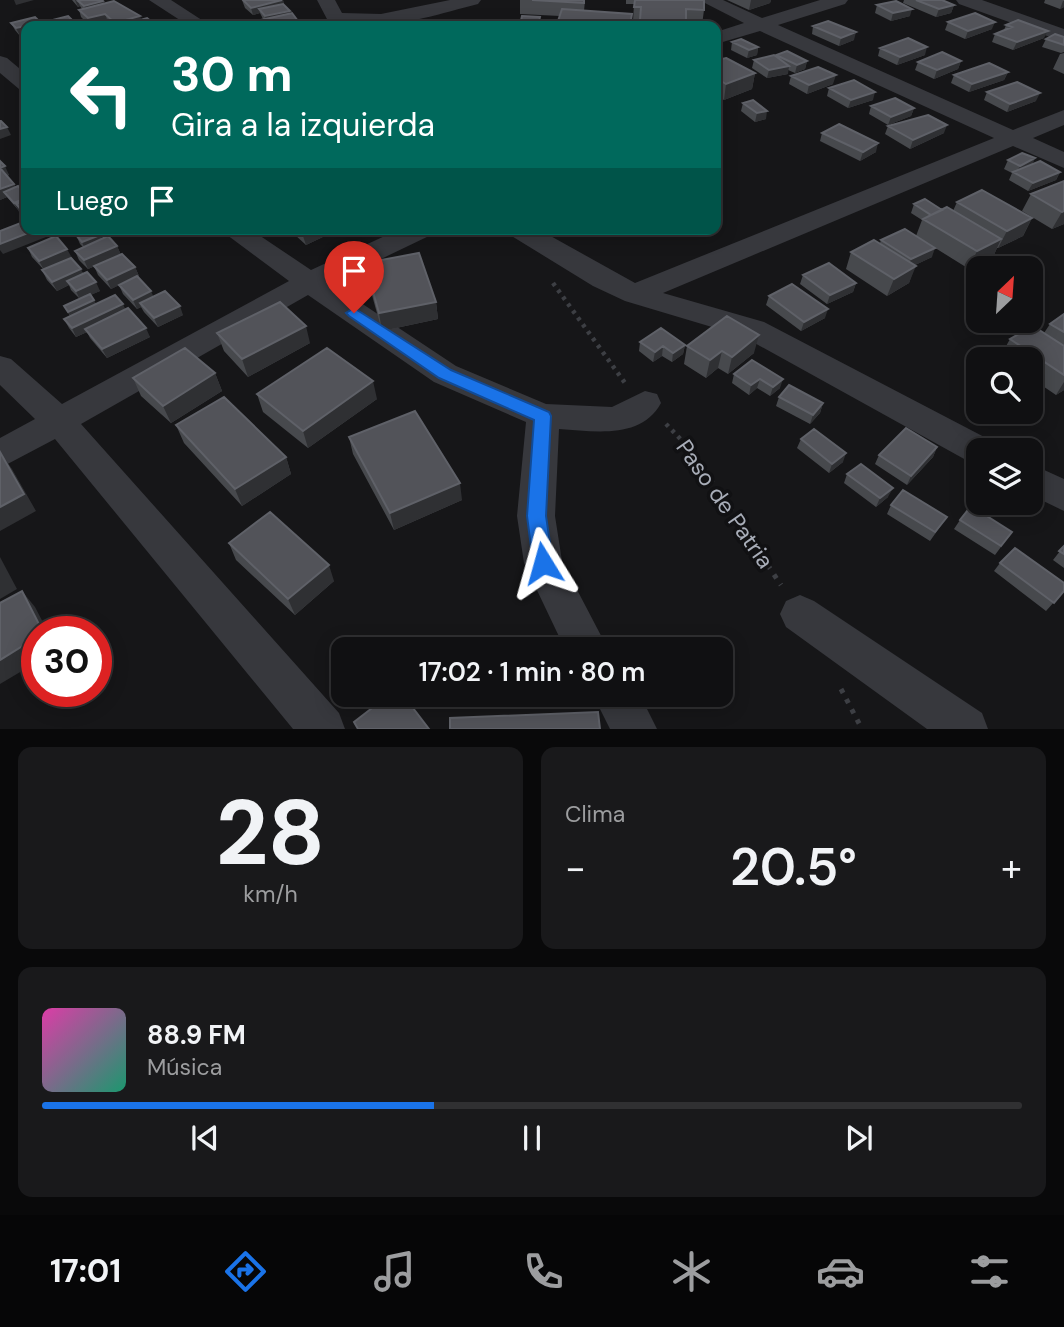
<!DOCTYPE html>
<html lang="es">
<head>
<meta charset="utf-8">
<style>
  body { margin:0; font-family:"DM Sans",sans-serif; background:#19191b; color:#f1f3f6; height:100vh; display:flex; flex-direction:column; font-size:26px; white-space:nowrap }
  * { box-sizing:border-box; margin:0 }
  p { font-size:23px; color:#9c9d9f }
  .icon { flex:none; width:38px; height:38px; fill:none; stroke:currentColor; stroke-width:2; stroke-linecap:round; stroke-linejoin:round }
  .map { position:relative; height:729px; overflow:hidden }
  .details { display:flex; flex-direction:column; gap:18px; padding:18px; background:#09090a; flex:1 }
  .details>* { flex:none }
  .top-card { position:absolute; left:21px; top:21px; width:700px; height:214px; border-radius:14px; box-shadow:0 4px 18px #0003,0 0 0 2px #303032; background:#00695c; color:#fff; overflow:hidden }
  .needle { width:46px; rotate:25deg }
  .fabs { position:absolute; left:966px; top:256px; display:grid; gap:14px }
  .fabs a { display:grid; place-items:center; width:77px; height:77px; border-radius:14px; background:#101012; box-shadow:0 4px 18px #0003,0 0 0 2px #303032; font-size:35px }
  .speed { position:absolute; left:21px; top:616px; display:flex; gap:14px; font-size:35px; font-weight:700; text-align:center }
  .speed>* { display:grid; place-content:center; width:91px; height:91px; border-radius:50%; background:#101012; box-shadow:0 4px 18px #0003,0 0 0 2px #303032; line-height:1 }
  .speed .limit { border:10px solid #d22; background:#fff; color:#111 }
  .pin { position:absolute; display:grid; place-items:center; width:60px; height:60px; color:#fff; margin:-72px -30px; border-radius:50% 50% 50% 0; rotate:-45deg; box-shadow:0 0 7px #0007 }
  .pin .icon { rotate:45deg }
  .me { position:absolute; width:77px; margin:-38px; rotate:352deg; stroke-linejoin:round; filter:drop-shadow(0 0 5px #0008) }
  .turn { display:flex; align-items:center; gap:24px; height:147px; padding:0 35px; font-size:32px }
  .turn .icon { width:91px; height:91px; stroke-width:2.5 }
  .turn b { display:block; font-size:49px; line-height:60px }
  .then { display:flex; align-items:center; height:66px; padding:0 35px; background:#0003; gap:14px; font-size:26px }
  .big { font-size:52px; font-weight:600; line-height:1.1 }
  .details .widget { flex:1; display:flex; flex-direction:column; justify-content:center; gap:10px; min-width:0; padding:0 24px; border-radius:14px; background:#19191b }
  .details .dial { align-items:center; gap:0 }
  .dial b { font-size:91px; line-height:1 }
  .song { display:flex; align-items:center; gap:21px }
  .cover { width:84px; height:84px; border-radius:10px; background:linear-gradient(135deg,hsl(320 70% 55%),hsl(160 70% 35%)) }
  .played { height:7px; border-radius:4px; background:linear-gradient(90deg,#1a73e8 40%,#303032 40%) }
  .keys { display:flex; justify-content:space-around; direction:ltr }
  .heat { display:flex; justify-content:space-between; align-items:center; font-size:38px; direction:ltr }
  .details .tiles { flex:1; display:grid; gap:18px; grid-template-columns:1fr 1fr }
  .widget:last-child { grid-column:span 2 }
  .trip { position:absolute; left:331px; top:637px; width:402px; height:70px; border-radius:14px; background:#101012; box-shadow:0 4px 18px #0003,0 0 0 2px #303032; font-weight:600; line-height:70px; text-align:center }
  .menu { display:flex; height:112px; justify-content:space-around; align-items:center; background:#060607; color:#9c9d9f }
  .menu .icon { width:49px; height:49px }
  .menu .active { color:#1a73e8 }
  .menu b { font-size:32px; color:#f1f3f6 }
  .map>svg:first-child { display:block }
  .lines { fill:none; stroke-linecap:round; stroke-linejoin:round }
  .path-far1 { stroke:#3d3f44; stroke-width:4.5; stroke-dasharray:3.5 5; stroke-linecap:butt }
  .path { stroke:#3d3f44; stroke-width:5; stroke-dasharray:4.5 7; stroke-linecap:butt }
  .minor { fill:#37383d; fill-rule:evenodd }
  .wall { fill:#47494d }
  .shaded-wall { fill:#2f3033 }
  .building { fill:#525359; stroke:#5f6168; stroke-width:2 }
  .route { fill:#1a73e8; stroke:#114b97; stroke-width:2 }
  .labels { text-anchor:middle; stroke-width:7; stroke-linejoin:round; paint-order:stroke }
  .street-label { font-size:23px; fill:#a8adb8; stroke:#111113 }
</style>
</head>
<body>
<div class="map">
<svg width="1064" height="729" viewBox="0 0 1064 729">
  <rect width="100%" height="100%" fill="#161618"/>
  <g class="lines">
    <path class="path-far1" d="M553,283l72,100
      M666,424l26,27 20,30"/>
    <path class="path" d="M710,479l71,106
      M841,689l21,40"/>
    <path class="minor" d="M149,0h22l40,26h-22z
      M317,0h18l7,13 39,1 69,-14h31l-3,4c-47,12 -102,31 -150,17z
      M699,0h24l39,18 58,-18h28l-3,4 -67,21 235,105 51,-20v15l-31,13 31,14v16l-51,-22 -350,147 101,29 226,118 5,10h-17v13l-12,-3 -224,-124 -117,-35 -32,-15 -83,-51 -4,-6h32l97,54 359,-145 -234,-107 -44,13v-12l28,-9z
      M956,0h26l82,29v13l-105,-38z
      M0,56l7,2 19,16v17l-7,-2 -19,-16z
      M219,229h31l61,41 89,-41h35l-4,6 -100,48 125,83 90,38 66,3 33,-16 12,3 4,9c-20,37 -67,28 -102,26l-4,87 7,45 46,88h-43l-41,-86 -7,-47 9,-94 -92,-40 -126,-87 -227,129 258,289 6,16h-52l-238,-290 -55,29v-30l35,-19 -35,-34v-29l11,3 51,45 227,-123z
      M1031,464l33,15v32l-33,-16z
      M800,595l14,6 168,112 6,16h-61l-141,-102 -6,-13 6,-13z
      M593,695h47l17,34h-47z"/>
  </g>
  <path class="wall" d="M72,0h30l2,3 37,17 12,3 1,3h-41l-5,-4 -16,4 -3,-1 -8,-8 -2,-7 3,-1 -2,-3 -2,1z
    M242,0h41l1,5 6,6v3l8,7 1,5h-37l-1,-6 2,-1 -3,-6 -7,2 -8,-7z
    M520,0h65l-1,11 47,15h-73l2,-10 -40,-2z
    M626,0h78v10l-2,15 -16,-1v2h-47v-4l-6,-1 1,-17h-8z
    M727,0h44l-1,3 -21,7z
    M904,0h38l12,5 -3,8 -15,4 -33,-14z
    M1045,0h19v7l-4,2 -16,-6z
    M877,5l33,11 -19,5 -16,-8z
    M948,22l44,7 -27,10 -20,-9z
    M11,23h64l1,3h-50l-6,10 -5,-6z
    M1006,25l38,13 -31,12 -21,-8 3,-8 9,-4z
    M813,26l41,14 -15,6 -27,-12z
    M1064,37v15l-3,1 -19,-6 4,-8z
    M732,42l26,5 -1,8 -10,3 -16,-8z
    M880,48l45,7 -28,10 -19,-9z
    M1064,53v21l-11,-5 7,-15z
    M776,55l31,6 -2,8 -10,4 -7,-3v4l-21,4 -15,-10 2,-8 22,-4z
    M716,59l39,14 -3,16 -28,11 -8,-5z
    M961,61l-3,8 -24,10 -19,-9 3,-8z
    M1008,72l-4,8 -35,12 -18,-9 3,-8z
    M791,76l42,8 -26,10 -18,-10z
    M829,88l44,12 -25,8 -21,-12z
    M987,92l49,9 -29,11 -23,-12z
    M743,103l23,16 -11,3 -14,-11z
    M871,106l43,2 -3,8 -23,9 -19,-11z
    M888,126l56,7 -34,16 -25,-15z
    M822,133l54,19 -16,9 -40,-20z
    M1035,158l-3,6 28,8 -4,8 -28,11 -19,-11 3,-7 -8,-4 4,-9z
    M0,161l9,14 -2,1 9,11 10,8v24l-19,-22 -7,3z
    M1064,181v43l-12,5 -30,-18 9,-17z
    M957,202l75,16 -9,18 -25,12h-1l-4,9 -24,12 -53,-33 6,-16 -11,-7 3,-9 39,7z
    M293,229h32l2,6 -21,10 -12,-11z
    M76,235h24l2,4 15,7 4,9 -33,14 -9,-9 -4,-9 8,-4 -3,-3z
    M881,240l51,17 -17,8 -6,18 -22,13 -41,-27 5,-17 29,-9z
    M28,248l44,10 11,15 17,18 -10,4 6,9 30,6 24,27 -43,21 -17,-20 -3,-6 -11,5 -7,-9 -5,-9 6,-3 -6,-10 16,-7 -9,-9 -2,-5 -12,6 -10,-11 -5,-10h2l-12,-13z
    M365,263l71,39 2,17 -56,12 -14,-50z
    M94,266l41,1 4,9 -1,1 15,20 30,18 -25,12 -14,-15 -3,-5 -4,2 -14,-15 -4,-9 -8,4 -13,-14z
    M803,275l53,8 -3,9 -26,12 -27,-20z
    M769,296l56,22 -24,13 -35,-26z
    M1064,314v76l-8,5 -25,-17v-19h-28l-3,-2 10,-18 34,-6 6,-9z
    M217,333l93,10 -62,34 -24,-26z
    M640,342l45,3 -2,9 -11,8 -10,-6 -9,6 -14,-11z
    M687,346l67,7 -26,21 -10,-6 -12,10 -22,-14z
    M752,360l28,28 -10,8 -13,-8 -8,7 -17,-12 2,-9z
    M215,373l7,18 -51,32 -30,-27 -8,-18z
    M257,394l120,5 -69,49 -45,-36z
    M779,397l44,6 -3,10 -10,11 -34,-18z
    M995,411h32l-18,11z
    M176,425l110,32 5,17 -49,32 -58,-63z
    M349,437l113,63 -68,30 -41,-76z
    M801,439l42,23 -14,11 -32,-25z
    M937,447l-4,10 -26,28 -32,-21 4,-9z
    M847,474l41,23 -12,10 -32,-24z
    M891,505l56,12 -17,24 -43,-27z
    M960,520l52,12 -17,23 -41,-26z
    M229,543l105,38 -39,34 -59,-55z
    M1064,546v22l-11,-8z
    M1000,563l64,28 -18,20 -52,-40z"/>
  <path class="shaded-wall" d="M14,0h20l-18,5z
    M75,0h20l-17,1 2,5 -2,1z
    M283,0l2,7 -26,2 1,4 -7,2 -2,-7z
    M751,0h20l-1,3 -21,7z
    M103,1l3,8 -19,5 -3,-8z
    M1063,1h1v6l-4,2z
    M954,5l-3,8 -15,4 3,-8z
    M912,9l-2,7 -19,5 2,-8z
    M290,11l1,7 -24,6 -2,-8z
    M105,14l3,8 -17,4 -3,-8z
    M140,16l3,8h-17v2h-10l-1,-3z
    M298,21l1,5h-25z
    M995,22l-3,7 -27,10 3,-8z
    M75,23l1,3h-14z
    M35,24l1,2h-10v8l-6,2 -4,-8z
    M1048,31l-4,7 -31,12 4,-8z
    M856,32l-2,8 -15,6 2,-8z
    M758,47l-1,8 -10,3 2,-8z
    M927,47l-2,8 -28,10 3,-8z
    M807,61l-2,8 -10,4 2,-8z
    M961,61l-3,8 -24,10 3,-9z
    M789,66l-1,8 -21,4 2,-8z
    M1008,72l-4,8 -35,12 3,-8z
    M755,73l-3,16 -28,11 2,-16z
    M836,75l-3,9 -26,10 2,-9z
    M875,92l-2,8 -25,8 3,-8z
    M1040,93l-4,8 -29,11 3,-8z
    M914,108l-3,8 -23,9 3,-8z
    M767,111l-1,8 -11,3 2,-9z
    M947,125l-3,8 -34,16 3,-9z
    M7,127l4,8 -11,4v-10z
    M878,143l-2,9 -16,9 3,-9z
    M1035,158l-4,9 -15,6 4,-7z
    M5,166l4,9 -5,2 -4,-9z
    M1060,172l-4,8 -28,11 5,-8z
    M14,184l5,9 -15,-1 3,5 -7,3v-11z
    M26,198v11l-10,-5 4,7 -1,1 -5,-9z
    M1064,211v13l-12,5 10,-17z
    M1032,218l-9,18 -25,12 9,-17z
    M38,229h4l4,8 -43,17 -3,-4v-6z
    M318,229h7l2,6 -21,10 -3,-9z
    M100,235l4,8 -18,8 -4,-9z
    M1001,239l-8,18 -24,12 8,-18z
    M117,246l4,9 -33,14 -4,-9z
    M935,248l-3,9 -25,12 4,-10z
    M67,249l5,9 -28,12 -5,-9z
    M916,266l-7,17 -22,13 7,-17z
    M135,267l4,9 -28,13 -4,-9z
    M81,269l4,9 -18,3 2,4 -12,6 -5,-9z
    M96,282l4,9 -20,9 -4,-9z
    M856,283l-3,9 -26,12 3,-9z
    M151,291l4,9 -15,3 1,4 -4,2 -4,-9z
    M94,300l5,9 -26,12 -5,-9z
    M436,302l2,17 -56,12 -3,-18z
    M123,304l4,9 -42,16 2,3 -11,5 -4,-9z
    M180,306l3,9 -25,12 -4,-9z
    M828,309l-3,9 -24,13 3,-9z
    M306,326l4,17 -62,34 -6,-18z
    M146,328l4,9 -43,21 -5,-9z
    M759,335l-5,18 -26,21 4,-17z
    M685,345l-2,9 -11,8 1,-9z
    M663,346l-1,10 -9,6 2,-10z
    M722,351l-4,17 -12,10 4,-18z
    M215,373l7,18 -51,32 -8,-17z
    M760,379l-3,9 -8,7 2,-10z
    M783,379l-3,9 -10,8 3,-9z
    M373,381l4,18 -69,49 -5,-17z
    M1064,382v8l-8,5z
    M1041,398l-6,9 -4,2v-6z
    M823,403l-3,10 -10,11 3,-9z
    M1017,411h10l-18,11 5,-9z
    M937,447l-4,10 -26,28 4,-9z
    M0,452l12,17 24,42 -36,20z
    M846,453l-3,9 -14,11 3,-9z
    M286,457l5,17 -49,32 -7,-17z
    M460,483l2,17 -68,30 -4,-17z
    M893,488l-5,9 -12,10 4,-9z
    M0,557l17,32 -17,10z
    M329,565l5,16 -39,34 -7,-16z
    M22,591l13,16 13,25h-5z
    M37,637v25l-37,22v-24z"/>
  <path class="building" d="M82,0h20l1,1 -19,5 -6,-5z
    M243,0h39l-31,8z
    M532,0h52v3z
    M635,0h69v10l-18,-1v13l-46,-2 1,-13h-7z
    M916,0h26l12,5 -15,4z
    M114,1l26,15 -25,7 -10,-9 -17,4 -9,-8z
    M896,1l16,8 -19,4 -16,-8z
    M283,4l7,7 -25,5 -6,-7z
    M562,9l70,5 -2,12 -72,-5z
    M292,13l6,8 -24,5h-9l-4,-6z
    M975,13l20,9 -27,9 -20,-9z
    M68,16l7,7 -13,3h-25l-2,-2 -19,4 -5,-5 24,-6 6,6z
    M522,16l18,1 -2,9 -18,-1z
    M147,18l6,5 -10,3h-15l-2,-2z
    M1018,20l30,11 -31,11 -22,-8 17,-7 -6,-2z
    M828,21l28,11 -15,6 -28,-12z
    M1055,34l9,3v8l-18,-6z
    M908,38l19,9 -27,10 -20,-9z
    M741,39l17,8 -9,3 -17,-8z
    M787,51l20,10 -10,4 -21,-10z
    M942,52l19,9 -24,9 -19,-8z
    M774,55l15,11 -20,4 -15,-10z
    M726,58l29,15 -29,11 -10,-6v-19l2,1z
    M989,63l19,9 -36,12 -18,-9z
    M818,67l18,8 -27,10 -18,-9z
    M854,80l21,12 -24,8 -22,-12z
    M1017,82l23,11 -30,11 -23,-12z
    M895,98l19,10 -23,9 -20,-11z
    M753,100l14,11 -10,2 -14,-10z
    M928,115l19,10 -34,15 -25,-14z
    M0,121h1l6,6 -7,2z
    M839,124l39,19 -15,9 -41,-19z
    M1022,153l13,5 -15,8 -12,-6z
    M0,161l5,5 -5,2z
    M1040,161l20,11 -27,11 -20,-11z
    M0,168l14,16 -14,5z
    M1064,181v30l-2,1 -31,-18z
    M18,186l8,9v3l-12,5 -10,-11z
    M982,190l50,28 -25,13 -50,-29z
    M925,199l17,11 -11,5 -17,-11z
    M26,200v15l-10,-11z
    M947,207l54,32 -24,12 -54,-32z
    M26,221v8h12l-38,15v-13z
    M89,229h6l5,6 -18,7 -6,-7z
    M296,229h22l-15,7z
    M905,229l30,19 -24,11 -30,-19z
    M56,236l11,13 -28,12 -11,-13z
    M108,236l9,10 -33,14 -9,-9z
    M874,240l42,26 -22,13 -43,-27z
    M419,253l17,49 -57,11 -14,-50z
    M122,254l13,13 -28,13 -13,-14z
    M71,258l10,11 -29,13 -10,-12z
    M829,263l27,20 -26,12 -27,-20z
    M87,272l9,10 -20,9 -9,-10z
    M137,276l14,15 -18,9 -14,-15z
    M792,284l36,25 -24,13 -35,-26z
    M165,291l15,15 -26,12 -14,-15z
    M90,294l4,6 -26,12 -4,-6z
    M115,295l8,9 -51,24 -8,-9z
    M280,302l26,24 -64,33 -25,-26z
    M128,308l18,20 -44,21 -17,-20z
    M1064,314v18l-14,-8z
    M727,316l32,19 -27,22 -10,-6 -12,9 -23,-14z
    M1033,326l31,20v29l-54,-36z
    M661,328l24,17 -12,8 -10,-7 -8,6 -15,-10z
    M185,348l30,25 -52,33 -30,-28z
    M327,348l46,33 -70,50 -46,-37z
    M752,360l31,19 -10,8 -13,-8 -9,6 -17,-11z
    M789,385l34,18 -10,12 -34,-18z
    M1031,390l10,8 -10,5z
    M224,397l62,60 -51,32 -59,-64z
    M415,411l45,72 -70,30 -41,-76z
    M906,428l31,19 -26,29 -32,-21z
    M814,429l32,24 -14,11 -31,-25z
    M0,452l24,42 -24,13z
    M861,464l32,24 -13,10 -33,-24z
    M903,490l44,27 -12,15 -44,-27z
    M971,506l41,26 -11,14 -41,-26z
    M270,512l59,53 -41,34 -59,-56z
    M1064,546v8l-5,-3z
    M1015,548l49,35v8l-10,12 -54,-40z
    M22,591l21,41h-6v5l-37,23v-57z
    M389,695h14l26,34h-71l-4,-7z
    M598,712l2,17h-150v-11z"/>
  <path class="route" d="M354,308l97,62 98,42 2,4 -5,100 7,47 -3,6 -7,2 -7,-2 -3,-6 -6,-47 7,-96 -95,-42 -90,-62 -3,-3z"/>
  <g class="labels">
    <g class="street-label">
      <text transform="translate(725 504) rotate(55)" y="8">Paso de Patria</text>
    </g>
  </g>
</svg>
<div class="fabs">
<a><svg class="needle" viewBox="-14 -14 28 28"><path d="M0-13l5 13h-10z" fill="#e53935"/><path d="M0 13l5-13h-10z" fill="#9c9d9f"/></svg></a>
<a><svg class="icon" aria-label="search" viewBox="0 0 24 24"><circle cx="10" cy="10" r="6"/><path d="M15 15l6 6"/></svg></a>
<a><svg class="icon" aria-label="layers" viewBox="0 0 24 24"><path d="M12 4l9 5-9 5-9-5zM3 14l9 5 9-5"/></svg></a>
</div>
<div class="speed"><div class="limit">30</div></div>
<div class="pin" style="left:354px;top:313px;background:#d93025"><svg class="icon" aria-label="arrive" viewBox="0 0 24 24"><path d="M6 21V4h12l-3 4 3 4H6"/></svg></div>
<svg class="me" style="left:543px;top:563px" viewBox="-20 -20 40 40"><path d="M0-17L14 15 0 8-14 15z" fill="#1a73e8" stroke="#fff" stroke-width="4"/></svg>
<div class="trip">17:02 · 1 min · 80 m</div>
<div class="top-card">
<div class="turn"><svg class="icon" aria-label="left" viewBox="0 0 24 24"><path d="M17 20v-9H6M10 6l-5 5 5 5"/></svg><div><b>30 m</b>Gira a la izquierda</div></div>
<div class="then">Luego<svg class="icon" aria-label="arrive" viewBox="0 0 24 24"><path d="M6 21V4h12l-3 4 3 4H6"/></svg></div>
</div>
</div>
<section class="details">
<div class="tiles">
<div class="widget dial"><b>28</b><p>km/h</p></div>
<div class="widget"><p>Clima</p>
<div class="heat"><a>−</a><b class="big">20.5°</b><a>+</a></div>
</div>
<div class="widget">
<div class="song"><i class="cover"></i><div><b>88.9 FM</b><p>Música</p></div></div>
<div class="played"></div>
<div class="keys"><svg class="icon" aria-label="previous" viewBox="0 0 24 24"><path d="M18 5L8 12l10 7zM5 5v14"/></svg><svg class="icon" aria-label="pause" viewBox="0 0 24 24"><path d="M8 5v14M16 5v14"/></svg><svg class="icon" aria-label="next" viewBox="0 0 24 24"><path d="M6 5l10 7-10 7zM19 5v14"/></svg></div>
</div>
</div>
</section>
<nav class="menu">
<b>17:01</b>
<svg class="icon active" aria-label="directions" viewBox="0 0 24 24"><path d="M12 3l9 9-9 9-9-9zM9 14v-3h6M13 9l2 2-2 2"/></svg>
<svg class="icon" aria-label="music" viewBox="0 0 24 24"><path d="M9 18V5l10-2v13"/><circle cx="6" cy="18" r="3"/><circle cx="16" cy="16" r="3"/></svg>
<svg class="icon" aria-label="phone" viewBox="0 0 24 24"><path d="M5 4h4l2 5-3 2q2 4 5 5l2-3 5 2v4C11 20 4 13 5 4z"/></svg>
<svg class="icon" aria-label="climate" viewBox="0 0 24 24"><path d="M12 3v18M4 7l16 10M4 17L20 7"/></svg>
<svg class="icon" aria-label="car" viewBox="0 0 24 24"><path d="M5 17H2v-5l4-1 3-4h7l3 4 3 1v5h-3M9 17h6M6 11h13"/><circle cx="7" cy="17" r="2"/><circle cx="17" cy="17" r="2"/></svg>
<svg class="icon" aria-label="filters" viewBox="0 0 24 24"><path d="M4 7h16M4 17h16"/><circle cx="9" cy="7" r="2"/><circle cx="15" cy="17" r="2"/></svg>
</nav>
</body>
</html>
